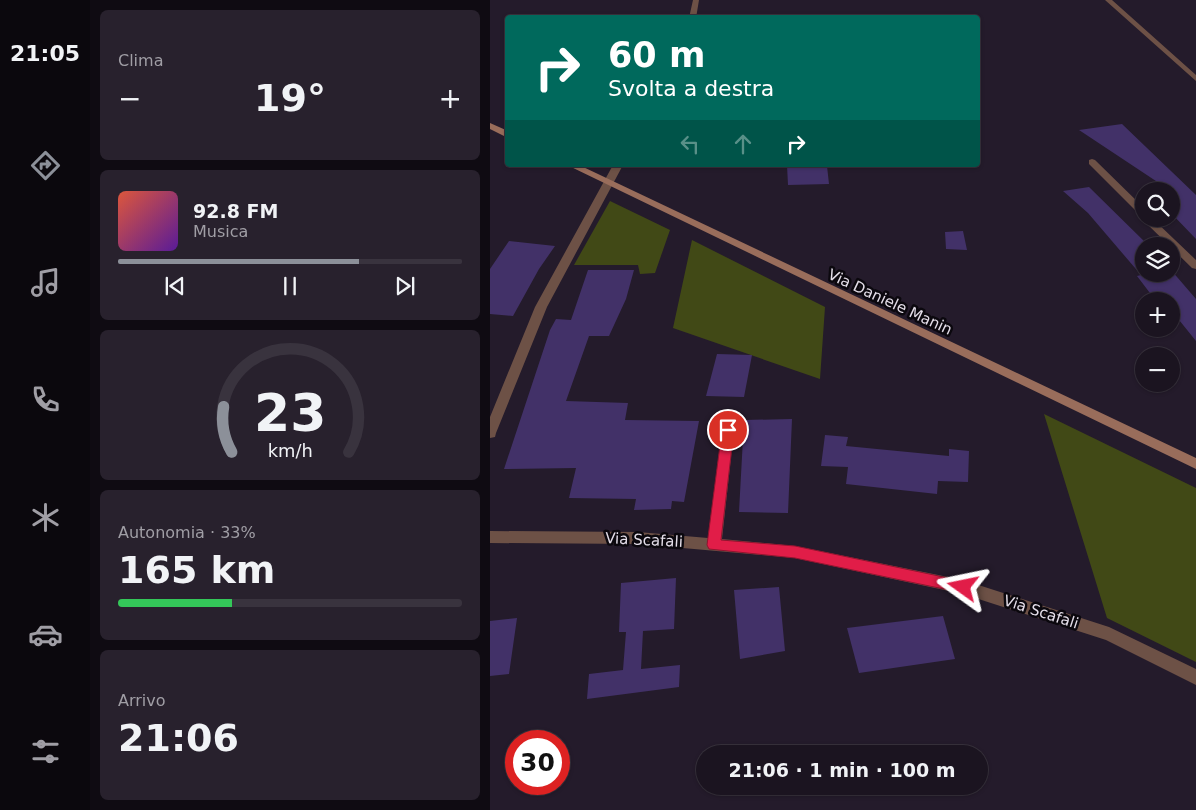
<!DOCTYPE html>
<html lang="it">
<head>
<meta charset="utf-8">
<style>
  body { margin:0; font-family:"DejaVu Sans",sans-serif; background:#28212d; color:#f1f3f6; height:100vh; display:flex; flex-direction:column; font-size:19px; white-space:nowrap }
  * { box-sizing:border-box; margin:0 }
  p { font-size:16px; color:#a09ea5 }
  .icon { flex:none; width:28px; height:28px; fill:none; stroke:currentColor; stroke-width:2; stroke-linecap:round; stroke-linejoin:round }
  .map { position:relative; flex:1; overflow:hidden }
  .details { display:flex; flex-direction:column; gap:10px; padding:10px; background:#0f0b12; width:400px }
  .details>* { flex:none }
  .top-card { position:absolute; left:15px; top:15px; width:475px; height:152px; border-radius:5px; box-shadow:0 1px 4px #0004,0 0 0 1px #39333e; background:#00695c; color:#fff; overflow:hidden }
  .tools { position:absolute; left:645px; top:182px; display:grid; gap:10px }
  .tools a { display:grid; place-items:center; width:45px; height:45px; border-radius:50%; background:#1b1420; box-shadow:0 1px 4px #0004,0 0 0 1px #39333e; font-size:25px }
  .speed { position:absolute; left:15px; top:730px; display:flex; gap:10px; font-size:25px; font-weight:700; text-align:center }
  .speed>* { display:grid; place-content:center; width:65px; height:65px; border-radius:50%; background:#1b1420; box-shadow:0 1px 4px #0004,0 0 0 1px #39333e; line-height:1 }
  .speed .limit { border:8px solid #d22; background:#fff; color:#111 }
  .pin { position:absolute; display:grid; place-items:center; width:42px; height:42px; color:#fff; margin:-21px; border:2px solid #fff; border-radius:50%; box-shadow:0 1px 5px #0007 }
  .me { position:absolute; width:55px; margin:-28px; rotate:282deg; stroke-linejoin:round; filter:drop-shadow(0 0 4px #0008) }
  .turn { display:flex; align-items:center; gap:18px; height:105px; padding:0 20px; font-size:22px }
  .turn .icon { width:65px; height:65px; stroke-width:2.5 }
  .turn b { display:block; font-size:35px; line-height:42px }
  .lanes { display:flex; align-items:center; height:48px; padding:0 20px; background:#0003; justify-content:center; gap:25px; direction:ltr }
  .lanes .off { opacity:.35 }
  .big { font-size:38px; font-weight:600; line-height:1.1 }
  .details .widget { flex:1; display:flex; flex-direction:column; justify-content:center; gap:8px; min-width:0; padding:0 18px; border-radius:8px; background:#28212d }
  .details .dial { align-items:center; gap:0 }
  .dial svg { height:130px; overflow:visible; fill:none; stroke:#39333e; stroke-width:7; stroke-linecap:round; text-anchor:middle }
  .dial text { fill:#f1f3f6; stroke:none }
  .song { display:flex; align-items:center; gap:15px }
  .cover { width:60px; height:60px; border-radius:8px; background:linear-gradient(135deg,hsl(10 70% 55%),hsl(270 70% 35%)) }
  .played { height:5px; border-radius:2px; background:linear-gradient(90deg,#8c9099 70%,#39333e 70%) }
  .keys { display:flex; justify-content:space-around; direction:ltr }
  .heat { display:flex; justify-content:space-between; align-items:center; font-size:28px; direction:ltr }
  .charge { height:8px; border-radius:4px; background:linear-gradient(90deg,#34c759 33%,#39333e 0) }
  .trip { position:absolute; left:206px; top:745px; width:292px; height:50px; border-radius:25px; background:#1b1420; box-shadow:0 1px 4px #0004,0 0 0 1px #39333e; font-weight:600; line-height:50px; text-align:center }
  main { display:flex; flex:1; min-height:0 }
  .tab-bar { display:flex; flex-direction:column; width:90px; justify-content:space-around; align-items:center; background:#0b080d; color:#a09ea5 }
  .tab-bar .icon { width:35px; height:35px }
  .tab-bar .active { color:#8c9099 }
  .tab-bar b { font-size:22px; color:#f1f3f6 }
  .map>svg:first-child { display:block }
  .green { fill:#414916 }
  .building { fill:#423168 }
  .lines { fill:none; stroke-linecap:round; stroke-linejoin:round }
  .street { fill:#6d5146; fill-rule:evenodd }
  .secondary { fill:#996d5b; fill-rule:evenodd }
  .route { fill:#e11d48; stroke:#92132f }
  .labels { text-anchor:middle; stroke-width:5; stroke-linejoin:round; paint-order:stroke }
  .street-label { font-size:15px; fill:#e4dee9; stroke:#0b080e }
</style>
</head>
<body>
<main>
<nav class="tab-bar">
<b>21:05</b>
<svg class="icon active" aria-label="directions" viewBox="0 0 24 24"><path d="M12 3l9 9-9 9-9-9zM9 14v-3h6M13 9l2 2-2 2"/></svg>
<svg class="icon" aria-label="music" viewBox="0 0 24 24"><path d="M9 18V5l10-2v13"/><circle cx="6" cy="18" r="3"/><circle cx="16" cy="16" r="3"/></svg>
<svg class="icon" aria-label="phone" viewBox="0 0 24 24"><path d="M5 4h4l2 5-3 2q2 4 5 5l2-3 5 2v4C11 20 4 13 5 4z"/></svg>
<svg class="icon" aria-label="climate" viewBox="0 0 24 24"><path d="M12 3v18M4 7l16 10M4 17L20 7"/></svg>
<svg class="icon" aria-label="car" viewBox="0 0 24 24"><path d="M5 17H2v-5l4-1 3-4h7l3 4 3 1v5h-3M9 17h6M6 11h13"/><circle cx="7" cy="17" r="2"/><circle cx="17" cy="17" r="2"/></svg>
<svg class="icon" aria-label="filters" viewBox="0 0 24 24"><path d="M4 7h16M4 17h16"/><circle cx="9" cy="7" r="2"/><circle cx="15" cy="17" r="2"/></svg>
</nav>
<section class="details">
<div class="widget"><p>Clima</p>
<div class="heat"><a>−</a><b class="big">19°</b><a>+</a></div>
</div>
<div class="widget">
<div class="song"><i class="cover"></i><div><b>92.8 FM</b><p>Musica</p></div></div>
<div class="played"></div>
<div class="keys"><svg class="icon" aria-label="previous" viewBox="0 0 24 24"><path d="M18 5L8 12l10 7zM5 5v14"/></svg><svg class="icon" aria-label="pause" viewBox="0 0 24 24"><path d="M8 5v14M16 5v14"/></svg><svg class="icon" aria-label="next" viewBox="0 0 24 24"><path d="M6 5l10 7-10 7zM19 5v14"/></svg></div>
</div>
<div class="widget dial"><svg viewBox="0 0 100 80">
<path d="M14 69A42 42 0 1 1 86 69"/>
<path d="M14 69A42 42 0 0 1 9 41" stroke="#8c9099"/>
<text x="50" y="56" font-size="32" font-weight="700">23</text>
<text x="50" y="72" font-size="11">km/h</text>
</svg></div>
<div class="widget"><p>Autonomia · 33%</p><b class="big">165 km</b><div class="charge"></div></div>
<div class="widget"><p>Arrivo</p><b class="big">21:06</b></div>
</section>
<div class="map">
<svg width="706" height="810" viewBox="0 0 706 810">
  <rect width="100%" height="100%" fill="#241b2b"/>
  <path class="green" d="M120,201l60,29 -15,43 -15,1 -2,-9h-64z
    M202,240l133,67 -5,72 -147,-51z
    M554,414l152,74v174l-89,-44z"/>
  <path class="building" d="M632,124l74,71v44l-25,-26v-22l-92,-61z
    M297,165l40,1 2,18 -41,1z
    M599,187l60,59h-5v28h27v-4l25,29v42l-25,-31v-9h-15l-19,-25 4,-1 -53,-62 -25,-22z
    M473,231l4,19 -21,-1 -1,-17z
    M19,241l46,5 -16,23 -26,47 -23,-2v-45z
    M98,270h46l-8,29 -17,37h-20l-23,65 62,2 -3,17 74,1 -15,81 -12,-1 -1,8 -37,1 2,-11 -67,-1 7,-30 -72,1 46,-139 6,-11 15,1z
    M227,354l35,1 -8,42 -38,-1z
    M302,419l-4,94 -49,-1 5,-92z
    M335,435l23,2 -2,9 103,10v-7l20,2 -1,31 -30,-1 -1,13 -91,-10 2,-17 -27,-1z
    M186,578l-2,51 -31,2 -2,38 39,-4 -1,22 -92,12 2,-25 34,-4 3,-38h-7l2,-49z
    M289,587l6,64 -45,8 -6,-69z
    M453,616l12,43 -96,14 -12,-45z
    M27,618l-8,56 -19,2v-55z"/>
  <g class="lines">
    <path class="street" d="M203,0h6l-3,18h-7z
      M615,0h7l84,75v6z
      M602,159l3,1 49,48v9l-3,-1 -52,-52v-4z
      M123,165h10l-76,142 -51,126 -1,4 -5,1v-21l45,-110z
      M654,218l9,1 43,41v9l-4,-1 -48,-47z
      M238,425l5,1 1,4 -12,109 73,7 168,34 146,47 87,42v16l-90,-45 -143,-46 -168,-36 -157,-14 -148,-1v-12l148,1 70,6 14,-108 1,-4z"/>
    <path class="secondary" d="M0,123l18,8v7l-18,-9z
      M77,165h12l617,293v11z"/>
  </g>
  <path class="route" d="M238,426l6,4 -13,110 74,6 168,35 5,2 2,4 -2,4 -5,2 -168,-35 -86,-9 -2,-4 15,-115z"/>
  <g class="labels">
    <g class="street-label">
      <text transform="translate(400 302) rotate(25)" y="5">Via Daniele Manin</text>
      <text transform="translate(154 540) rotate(3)" y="5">Via Scafali</text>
      <text transform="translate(551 612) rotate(18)" y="5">Via Scafali</text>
    </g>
  </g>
</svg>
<div class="tools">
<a><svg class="icon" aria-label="search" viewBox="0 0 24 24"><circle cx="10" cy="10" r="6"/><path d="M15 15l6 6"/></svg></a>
<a><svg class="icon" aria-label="layers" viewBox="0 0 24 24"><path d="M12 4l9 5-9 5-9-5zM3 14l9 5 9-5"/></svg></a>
<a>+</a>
<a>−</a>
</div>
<div class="speed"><div class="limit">30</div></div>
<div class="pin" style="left:238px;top:430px;background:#d93025"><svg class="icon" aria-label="arrive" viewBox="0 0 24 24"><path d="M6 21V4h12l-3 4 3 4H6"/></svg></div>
<svg class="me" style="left:473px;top:587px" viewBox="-20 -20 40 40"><path d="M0-17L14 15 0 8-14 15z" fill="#e11d48" stroke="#fff" stroke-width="4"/></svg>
<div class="trip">21:06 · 1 min · 100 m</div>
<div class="top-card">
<div class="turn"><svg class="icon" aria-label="right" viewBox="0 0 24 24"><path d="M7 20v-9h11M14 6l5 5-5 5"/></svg><div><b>60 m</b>Svolta a destra</div></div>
<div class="lanes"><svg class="icon off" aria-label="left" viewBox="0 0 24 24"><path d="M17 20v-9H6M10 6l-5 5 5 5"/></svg><svg class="icon off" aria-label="ahead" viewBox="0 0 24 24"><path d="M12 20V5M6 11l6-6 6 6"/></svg><svg class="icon" aria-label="right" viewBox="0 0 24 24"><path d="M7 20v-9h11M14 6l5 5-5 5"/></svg></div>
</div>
</div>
</main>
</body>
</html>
